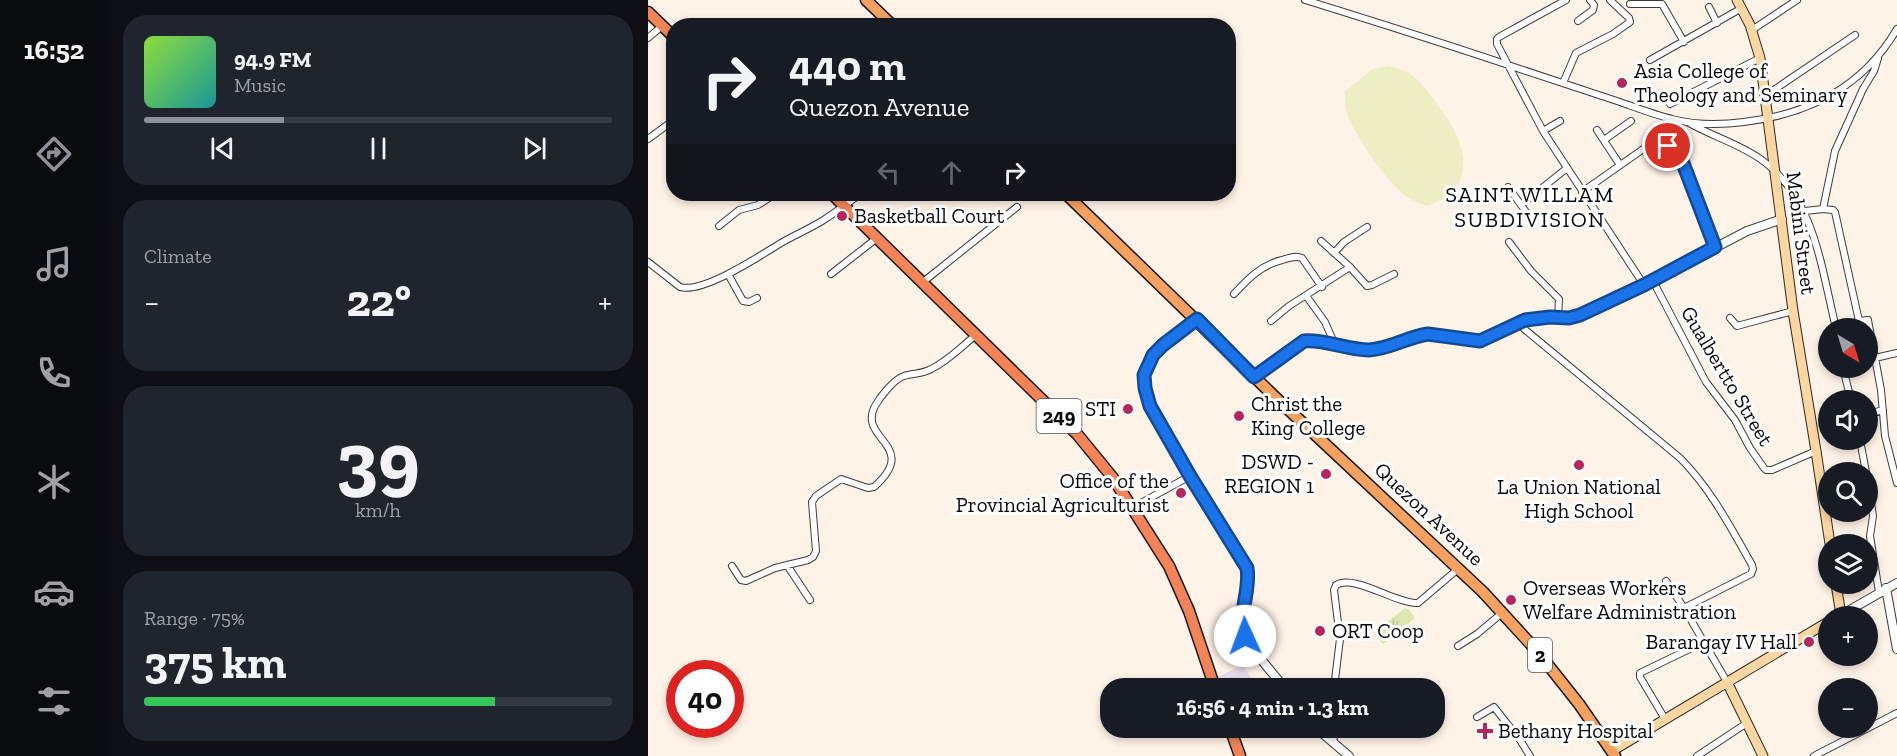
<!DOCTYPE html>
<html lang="en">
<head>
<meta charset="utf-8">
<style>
  body { margin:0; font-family:"Zilla Slab",serif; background:#20242c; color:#f1f3f6; height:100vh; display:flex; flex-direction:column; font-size:22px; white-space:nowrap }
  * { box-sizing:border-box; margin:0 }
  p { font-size:20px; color:#9ea1a6 }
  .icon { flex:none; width:33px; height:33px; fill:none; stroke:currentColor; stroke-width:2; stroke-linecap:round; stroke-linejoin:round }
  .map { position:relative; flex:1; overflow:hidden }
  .side { display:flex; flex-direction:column; gap:15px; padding:15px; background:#0d0f14; width:540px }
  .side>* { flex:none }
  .top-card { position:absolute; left:18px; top:18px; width:570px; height:183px; border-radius:24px; box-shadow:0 3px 9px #0003; background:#171b24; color:#f1f3f6; overflow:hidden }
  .needle { width:39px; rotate:142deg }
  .controls { position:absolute; left:1170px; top:318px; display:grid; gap:12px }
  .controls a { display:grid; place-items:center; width:60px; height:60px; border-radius:50%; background:#171b24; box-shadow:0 3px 9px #0003; font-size:30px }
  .speed { position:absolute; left:18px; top:660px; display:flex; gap:12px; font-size:30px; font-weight:700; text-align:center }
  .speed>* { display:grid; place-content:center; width:78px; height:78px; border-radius:50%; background:#171b24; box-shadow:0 3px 9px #0003; line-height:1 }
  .speed .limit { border:9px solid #d22; background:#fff; color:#111 }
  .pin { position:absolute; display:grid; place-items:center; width:51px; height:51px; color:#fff; margin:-26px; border:3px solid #fff; border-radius:50%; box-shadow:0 2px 6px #0007 }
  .me { position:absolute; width:66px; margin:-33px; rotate:358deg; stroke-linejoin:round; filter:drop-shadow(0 0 4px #0008) }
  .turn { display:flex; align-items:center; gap:21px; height:126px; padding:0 24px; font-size:27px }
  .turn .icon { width:78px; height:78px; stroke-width:2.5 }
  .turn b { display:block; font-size:42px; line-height:51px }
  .lanes { display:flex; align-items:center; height:57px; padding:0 24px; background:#0003; justify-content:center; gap:30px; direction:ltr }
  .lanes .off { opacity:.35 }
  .big { font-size:45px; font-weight:700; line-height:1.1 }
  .side .card { flex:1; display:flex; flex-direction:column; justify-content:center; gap:9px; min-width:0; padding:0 21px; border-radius:24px; background:#20242c }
  .side .dial { align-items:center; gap:0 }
  .dial b { font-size:78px; line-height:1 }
  .song { display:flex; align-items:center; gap:18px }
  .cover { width:72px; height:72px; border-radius:9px; background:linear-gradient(135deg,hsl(90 70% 55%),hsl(180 70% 35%)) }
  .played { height:6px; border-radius:3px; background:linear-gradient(90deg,#8c9099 30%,#363941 30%) }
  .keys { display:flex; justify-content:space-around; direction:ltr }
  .heat { display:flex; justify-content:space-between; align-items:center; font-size:33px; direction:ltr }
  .charge { height:9px; border-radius:4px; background:linear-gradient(90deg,#34c759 75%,#363941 0) }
  .trip { position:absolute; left:452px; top:678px; width:345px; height:60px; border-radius:24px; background:#171b24; box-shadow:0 3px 9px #0003; font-weight:700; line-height:60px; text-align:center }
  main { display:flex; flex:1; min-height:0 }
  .tab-bar { display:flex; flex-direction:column; width:108px; justify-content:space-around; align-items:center; background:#090b0e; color:#9ea1a6 }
  .tab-bar .icon { width:42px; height:42px }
  .tab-bar .current { color:#8c9099 }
  .tab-bar b { font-size:27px; color:#f1f3f6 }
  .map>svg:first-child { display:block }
  .industrial { fill:#e4dde9 }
  .park { fill:url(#park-tufts) }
  .pitch { fill:#edeec4 }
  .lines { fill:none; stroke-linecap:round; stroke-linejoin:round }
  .minor-casing { stroke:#3c3c3c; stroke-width:8 }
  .tertiary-casing { stroke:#3c3c3c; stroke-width:10 }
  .secondary-casing { stroke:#2b2b2b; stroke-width:11 }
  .primary-casing { stroke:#1a1a1a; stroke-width:13 }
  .trunk-casing { stroke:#1a1a1a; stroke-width:13 }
  .minor { stroke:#fff; stroke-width:6 }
  .tertiary { stroke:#fff; stroke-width:8 }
  .secondary { stroke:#fed6a2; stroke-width:9 }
  .primary { stroke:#f6a15f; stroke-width:10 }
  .trunk { stroke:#f48458; stroke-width:10 }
  .route-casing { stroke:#114b97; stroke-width:15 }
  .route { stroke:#1a73e8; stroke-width:10 }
  .poi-dot { fill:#b5265b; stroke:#fff; stroke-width:2 }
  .labels { text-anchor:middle; stroke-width:6; stroke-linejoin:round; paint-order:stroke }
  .shield { fill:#fff; stroke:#535353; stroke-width:1.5 }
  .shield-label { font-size:20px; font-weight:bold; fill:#090909 }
  .poi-label { font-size:21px; fill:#090909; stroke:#fff; text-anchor:start }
  .street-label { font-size:21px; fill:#090909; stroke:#fff }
  .neighbourhood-label { font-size:22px; letter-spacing:1.5px; fill:#090909; stroke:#fff }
</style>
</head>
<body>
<main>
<nav class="tab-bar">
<b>16:52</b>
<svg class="icon current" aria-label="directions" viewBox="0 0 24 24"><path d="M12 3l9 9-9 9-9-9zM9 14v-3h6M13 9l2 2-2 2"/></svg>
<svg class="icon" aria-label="music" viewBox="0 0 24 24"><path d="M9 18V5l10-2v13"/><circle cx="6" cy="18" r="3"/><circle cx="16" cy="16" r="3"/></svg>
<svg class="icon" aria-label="phone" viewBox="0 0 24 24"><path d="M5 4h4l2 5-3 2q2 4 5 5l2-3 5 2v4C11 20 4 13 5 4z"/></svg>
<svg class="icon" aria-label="climate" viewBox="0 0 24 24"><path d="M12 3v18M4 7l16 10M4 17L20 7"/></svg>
<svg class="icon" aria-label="car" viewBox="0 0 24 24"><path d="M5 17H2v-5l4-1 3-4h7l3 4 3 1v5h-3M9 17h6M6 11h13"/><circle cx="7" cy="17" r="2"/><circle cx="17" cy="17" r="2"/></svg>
<svg class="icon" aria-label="filters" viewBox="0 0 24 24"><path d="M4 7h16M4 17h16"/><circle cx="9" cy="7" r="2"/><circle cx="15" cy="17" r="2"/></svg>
</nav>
<section class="side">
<div class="card">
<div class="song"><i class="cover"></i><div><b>94.9 FM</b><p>Music</p></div></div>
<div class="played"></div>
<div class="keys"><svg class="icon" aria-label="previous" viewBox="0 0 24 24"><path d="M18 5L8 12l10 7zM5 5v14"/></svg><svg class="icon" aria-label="pause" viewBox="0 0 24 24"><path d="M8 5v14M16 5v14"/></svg><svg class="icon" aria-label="next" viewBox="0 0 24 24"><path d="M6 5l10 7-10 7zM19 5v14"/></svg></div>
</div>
<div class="card"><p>Climate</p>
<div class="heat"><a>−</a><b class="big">22°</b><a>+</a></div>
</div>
<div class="card dial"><b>39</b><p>km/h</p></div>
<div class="card"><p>Range · 75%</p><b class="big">375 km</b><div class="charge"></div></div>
</section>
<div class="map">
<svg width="1249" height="756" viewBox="0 0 1249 756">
  <defs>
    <pattern id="park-tufts" width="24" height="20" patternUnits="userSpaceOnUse" patternTransform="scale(1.5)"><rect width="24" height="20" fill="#dee7b2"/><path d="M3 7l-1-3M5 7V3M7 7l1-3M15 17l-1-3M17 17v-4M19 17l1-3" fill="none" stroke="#bdc598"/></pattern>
  </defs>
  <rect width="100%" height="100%" fill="#fff2e6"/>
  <path class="industrial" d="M594,665l16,23h-38l-4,-10z"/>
  <path class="park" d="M757,608l5,3 5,7 -32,26 -9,-11z"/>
  <path class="pitch" d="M740,66c7,2 16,4 22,8 10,6 18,18 25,27 28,36 50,84 -8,105 -5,-2 -12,-4 -17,-7 -20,-12 -52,-59 -61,-81 -4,-9 -4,-18 -4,-27l28,-22z"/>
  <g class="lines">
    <g class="minor-casing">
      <path id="minor" d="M657,0c71,22 141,44 212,68 34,11 69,23 103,34 17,6 35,13 52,17 23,6 49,6 72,3 66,-8 119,-35 153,-93
        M918,0l-67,37 -2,2v5l46,87 101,154
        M982,4h32l22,38
        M1061,7l8,16
        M930,21l15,-11 1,-5 -4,-5
        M1104,30l45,-30
        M0,38l14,-12
        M1002,60l92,-52
        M915,83l13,-30 37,-19 17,-12 -1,-4 -19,-18
        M1117,96l90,-61
        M1022,104l90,-46
        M1041,123c23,13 48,20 70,35 56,38 62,110 77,170
        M949,130l23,35
        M895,131l17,-10
        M0,139l26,-19
        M956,140l27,-19
        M860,187l21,29
        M934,192l67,-47c12,-5 25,2 32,13l34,89
        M873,205l46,-37
        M1175,209l12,-58 28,-62 11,-18 4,-13
        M1157,211l18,-2 10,1 2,2 24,109
        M71,226l20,-16 19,-5 17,-11
        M673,241l29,26 17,19 5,-1 22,-11
        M861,242l22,29 28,28 -1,18
        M686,253l10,-11 23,-15
        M0,262l32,25c23,7 81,-32 101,-44 14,-8 28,-14 41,-22 13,-8 26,-18 38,-27
        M80,274l15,27 6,1 8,-4
        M183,274l46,-36
        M1005,281l53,101 29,38 15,28 14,20 2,2h6l44,-19
        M275,282l94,-75
        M586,294c14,-15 27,-29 48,-34 7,-2 13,-5 20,-2l20,29
        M659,297l18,25 10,23
        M1082,318l7,8 56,-15
        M623,321l18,-15 61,-39
        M869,323l163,135c31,31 51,70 72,107l1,4 -2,5 -67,34
        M1196,328l15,-7 9,-1 13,70 4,46 12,47
        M1227,358l22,-5
        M1195,368l8,32
        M1220,414l15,-4
        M1212,440l6,32
        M1220,483l5,33 -3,20 9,56
        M484,508l58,-32
        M139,565l23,35
        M84,566l9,14 5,1 29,-13 33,-8 5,-3 3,-6 -4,-49 4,-6 25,-17 27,9 6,-1c47,-42 -17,-47 1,-81 5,-9 19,-27 29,-30 9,-3 19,-2 27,-7 17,-8 31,-23 45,-34
        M1018,581l18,27 43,74
        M810,646l19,-12 25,-21
        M686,688l6,-49 -6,-49 2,-5c19,-11 60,19 82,18l40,-34
        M829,717l17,-10 26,33 10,16
        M1017,719l-25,-42v-4l64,-31
        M684,728l2,15
        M1049,756l50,-33
        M1166,756l83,-43"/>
    </g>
    <g class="tertiary-casing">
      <path id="tertiary" d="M549,319l-34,26 -10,10 -7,14 -1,19 5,18 40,70 54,84c10,25 -6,44 -2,66 2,16 32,49 43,62
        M606,377l50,-36c21,-2 43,9 65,9 20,-1 39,-13 59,-16l52,7 45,-21 25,-3 19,1 11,-3 64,-30 103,-54 35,-12
        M1238,588l11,61
        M1193,615l56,-32
        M668,728l33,28"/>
    </g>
    <g class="secondary-casing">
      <path id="secondary" d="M1089,0l13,25 10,33 33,253 23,140 14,93
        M1188,584l5,31 -2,1
        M1079,682l36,74
        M964,751l216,-129"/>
    </g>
    <g class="primary-casing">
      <path id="primary" d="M218,0l27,26
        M418,194l209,203 208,195 54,59 42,53 36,52"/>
    </g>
    <g class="trunk-casing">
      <path id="trunk" d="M0,12l26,25
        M184,194l245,240 36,44 56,88 20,45 26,77
        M582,728l10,28"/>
    </g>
    <use href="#minor" class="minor"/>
    <use href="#tertiary" class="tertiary"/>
    <use href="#secondary" class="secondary"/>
    <use href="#primary" class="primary"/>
    <use href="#trunk" class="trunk"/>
  </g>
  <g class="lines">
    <g class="route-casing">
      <path id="route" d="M597,636c-8,-22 6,-45 2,-68l-57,-92 -40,-70 -5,-18 -1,-13 9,-20 10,-10 34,-26 57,58 50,-36c21,-2 43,9 65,9 21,-1 38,-13 59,-16l52,7 45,-21 25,-3 19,1 11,-3 64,-30 71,-38 -34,-89 -3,-6 -10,-6"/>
    </g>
    <use href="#route" class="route"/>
  </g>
  <g class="poi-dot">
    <circle cx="974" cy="83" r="6"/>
    <circle cx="194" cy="216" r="6"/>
    <circle cx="480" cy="409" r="6"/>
    <circle cx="591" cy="416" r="6"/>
    <circle cx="931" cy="465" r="6"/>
    <circle cx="678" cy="474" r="6"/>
    <circle cx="533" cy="493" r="6"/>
    <circle cx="863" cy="600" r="6"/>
    <circle cx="672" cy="631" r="6"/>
    <circle cx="1161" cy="642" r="6"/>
    <path d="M834 722h6v6h6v6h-6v6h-6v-6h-6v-6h6z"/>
  </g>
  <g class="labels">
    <g class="shield">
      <rect x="388.5" y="399" width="45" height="34" rx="4.5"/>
      <rect x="880" y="638" width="24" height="34" rx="4.5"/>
    </g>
    <g class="shield-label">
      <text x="411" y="423">249</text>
      <text x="892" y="662">2</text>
    </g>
    <g class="poi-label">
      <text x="986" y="78">Asia College of<tspan x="986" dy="24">Theology and Seminary</tspan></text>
      <text x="206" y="223">Basketball Court</text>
      <text x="603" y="411">Christ the<tspan x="603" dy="24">King College</tspan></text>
      <text x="468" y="416" text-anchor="end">STI</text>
      <text x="666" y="469" text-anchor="end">DSWD -<tspan x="666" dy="24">REGION 1</tspan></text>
      <text x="521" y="488" text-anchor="end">Office of the<tspan x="521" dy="24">Provincial Agriculturist</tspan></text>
      <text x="931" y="494" text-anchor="middle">La Union National<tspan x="931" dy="24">High School</tspan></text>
      <text x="875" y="595">Overseas Workers<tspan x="875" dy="24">Welfare Administration</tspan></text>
      <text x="684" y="638">ORT Coop</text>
      <text x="1149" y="649" text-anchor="end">Barangay IV Hall</text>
      <text x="850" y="738">Bethany Hospital</text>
    </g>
    <g class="street-label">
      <text transform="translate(1153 233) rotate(83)" y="7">Mabini Street</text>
      <text transform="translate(1079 376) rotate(59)" y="7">Gualbertto Street</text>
      <text transform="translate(781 514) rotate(43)" y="7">Quezon Avenue</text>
    </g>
    <g class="neighbourhood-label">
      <text x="882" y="202">SAINT WILLAM<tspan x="882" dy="25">SUBDIVISION</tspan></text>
    </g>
  </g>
</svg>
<div class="controls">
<a><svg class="needle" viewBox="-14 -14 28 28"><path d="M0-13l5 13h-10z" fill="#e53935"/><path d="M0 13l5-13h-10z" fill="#9ea1a6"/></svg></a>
<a><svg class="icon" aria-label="sound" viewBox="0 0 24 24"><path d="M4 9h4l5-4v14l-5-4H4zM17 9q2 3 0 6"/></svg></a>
<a><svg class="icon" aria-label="search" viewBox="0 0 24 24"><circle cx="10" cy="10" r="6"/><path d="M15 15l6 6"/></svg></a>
<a><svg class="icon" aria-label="layers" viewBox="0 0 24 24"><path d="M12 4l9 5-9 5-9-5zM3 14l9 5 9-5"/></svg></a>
<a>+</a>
<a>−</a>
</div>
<div class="speed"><div class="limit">40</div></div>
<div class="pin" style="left:1020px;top:146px;background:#d93025"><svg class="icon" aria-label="arrive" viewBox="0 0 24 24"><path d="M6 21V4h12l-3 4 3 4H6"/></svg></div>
<svg class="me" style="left:597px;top:636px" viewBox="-20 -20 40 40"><circle r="19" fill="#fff"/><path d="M0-13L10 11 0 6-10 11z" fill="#1a73e8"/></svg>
<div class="trip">16:56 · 4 min · 1.3 km</div>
<div class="top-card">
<div class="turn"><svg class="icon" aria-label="right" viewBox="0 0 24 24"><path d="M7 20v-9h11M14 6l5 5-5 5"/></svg><div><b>440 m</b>Quezon Avenue</div></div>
<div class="lanes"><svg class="icon off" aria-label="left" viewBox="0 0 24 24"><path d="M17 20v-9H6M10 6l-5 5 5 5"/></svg><svg class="icon off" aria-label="ahead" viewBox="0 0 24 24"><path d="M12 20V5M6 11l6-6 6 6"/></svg><svg class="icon" aria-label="right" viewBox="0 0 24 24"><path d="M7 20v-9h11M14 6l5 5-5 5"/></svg></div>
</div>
</div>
</main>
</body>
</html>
